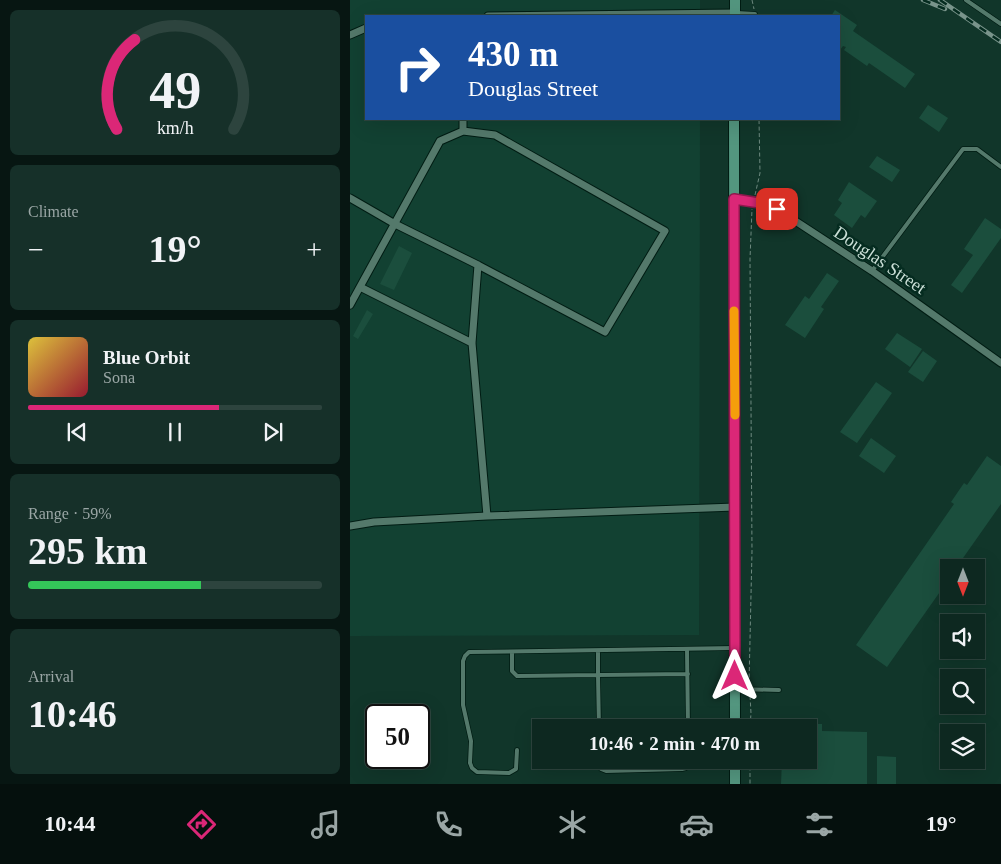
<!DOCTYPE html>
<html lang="en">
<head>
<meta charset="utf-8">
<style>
  body { margin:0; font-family:Georgia,serif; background:#163029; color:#f1f3f6; height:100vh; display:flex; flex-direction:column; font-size:19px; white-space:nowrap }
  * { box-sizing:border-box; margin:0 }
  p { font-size:16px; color:#9aa6a5 }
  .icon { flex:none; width:28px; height:28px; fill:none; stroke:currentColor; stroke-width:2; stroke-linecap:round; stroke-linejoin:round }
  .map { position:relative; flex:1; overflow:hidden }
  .drawer { display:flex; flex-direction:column; gap:10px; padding:10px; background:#071612; width:350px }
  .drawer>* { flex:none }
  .guide { position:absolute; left:15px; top:15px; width:475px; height:105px; border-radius:0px; box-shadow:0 5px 20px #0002,0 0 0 1px #2d443e; background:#1a4fa0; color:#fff; overflow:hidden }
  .needle { width:32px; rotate:180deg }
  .controls { position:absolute; left:590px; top:559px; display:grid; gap:10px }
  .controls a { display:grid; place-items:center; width:45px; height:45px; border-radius:0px; background:#0d2820; box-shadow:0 5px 20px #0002,0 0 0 1px #2d443e; font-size:25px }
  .speed { position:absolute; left:15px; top:704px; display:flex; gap:10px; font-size:25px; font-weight:700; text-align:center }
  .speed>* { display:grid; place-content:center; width:65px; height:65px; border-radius:50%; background:#0d2820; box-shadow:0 5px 20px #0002,0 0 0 1px #2d443e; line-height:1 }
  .speed .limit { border:2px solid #111; border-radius:8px; background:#fff; color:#111 }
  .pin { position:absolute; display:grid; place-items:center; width:42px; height:42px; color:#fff; margin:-21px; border-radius:10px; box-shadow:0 2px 8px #0006 }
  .me { position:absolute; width:55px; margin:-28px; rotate:0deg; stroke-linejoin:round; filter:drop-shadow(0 0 4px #0008) }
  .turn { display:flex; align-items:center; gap:18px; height:105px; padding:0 20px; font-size:22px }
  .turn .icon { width:65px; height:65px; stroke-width:2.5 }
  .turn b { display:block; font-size:35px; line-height:42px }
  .big { font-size:38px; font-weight:800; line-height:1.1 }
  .drawer .tile { flex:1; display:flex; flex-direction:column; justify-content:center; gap:8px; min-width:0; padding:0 18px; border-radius:8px; background:#163029 }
  .drawer .dial { align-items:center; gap:0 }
  .dial svg { height:130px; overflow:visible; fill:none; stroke:#2d443e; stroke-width:7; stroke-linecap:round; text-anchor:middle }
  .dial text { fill:#f1f3f6; stroke:none }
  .song { display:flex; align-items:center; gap:15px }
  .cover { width:60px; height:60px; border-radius:8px; background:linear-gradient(135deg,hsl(50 70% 55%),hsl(350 70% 35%)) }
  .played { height:5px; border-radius:2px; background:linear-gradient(90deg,#db2777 65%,#2d443e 65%) }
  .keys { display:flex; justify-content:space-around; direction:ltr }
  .heat { display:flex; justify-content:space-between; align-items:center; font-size:28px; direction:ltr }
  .charge { height:8px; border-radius:4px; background:linear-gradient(90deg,#34c759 59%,#2d443e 0) }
  .trip { position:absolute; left:182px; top:719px; width:285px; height:50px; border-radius:0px; background:#0d2820; box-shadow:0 5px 20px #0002,0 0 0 1px #2d443e; font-weight:800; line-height:50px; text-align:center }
  .tabs { display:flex; height:80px; justify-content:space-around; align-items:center; background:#05100d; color:#9aa6a5 }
  .tabs .icon { width:35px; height:35px }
  .tabs .selected { color:#db2777 }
  .tabs b { font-size:22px; color:#f1f3f6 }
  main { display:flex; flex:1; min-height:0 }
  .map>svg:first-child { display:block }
  .built { fill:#124132 }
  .building { fill:#1b4e3d }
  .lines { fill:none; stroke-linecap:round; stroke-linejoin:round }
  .lane-casing { stroke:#011c13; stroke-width:5.5 }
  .street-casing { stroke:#011c13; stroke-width:9 }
  .secondary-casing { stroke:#011c13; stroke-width:12 }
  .path { stroke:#6e8a80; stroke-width:1; stroke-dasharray:4 2.5; stroke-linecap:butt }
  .lane { stroke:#54796b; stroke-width:4 }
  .street { stroke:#54796b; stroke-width:7 }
  .secondary { stroke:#53967f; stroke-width:10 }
  .rail-casing { stroke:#79948b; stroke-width:4.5 }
  .rail { stroke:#052c20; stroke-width:2.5; stroke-dasharray:8; stroke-linecap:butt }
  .route-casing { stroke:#8e194d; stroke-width:12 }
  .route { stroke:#db2777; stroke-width:9 }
  .slow { stroke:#f59e0b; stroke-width:9 }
  .labels { text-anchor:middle; stroke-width:5; stroke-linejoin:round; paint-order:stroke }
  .street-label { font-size:18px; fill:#caded6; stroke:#052c20 }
</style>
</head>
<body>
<main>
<section class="drawer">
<div class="tile dial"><svg viewBox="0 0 100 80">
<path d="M14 69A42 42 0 1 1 86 69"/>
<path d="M14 69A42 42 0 0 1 25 14" stroke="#db2777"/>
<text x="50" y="56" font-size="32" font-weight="700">49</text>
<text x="50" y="72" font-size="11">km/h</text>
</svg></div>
<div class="tile"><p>Climate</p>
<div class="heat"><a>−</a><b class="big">19°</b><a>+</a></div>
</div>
<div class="tile">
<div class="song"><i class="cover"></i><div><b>Blue Orbit</b><p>Sona</p></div></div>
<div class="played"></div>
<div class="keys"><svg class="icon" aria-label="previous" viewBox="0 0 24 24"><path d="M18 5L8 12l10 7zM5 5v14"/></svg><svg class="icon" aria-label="pause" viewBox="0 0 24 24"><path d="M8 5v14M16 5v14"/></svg><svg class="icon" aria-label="next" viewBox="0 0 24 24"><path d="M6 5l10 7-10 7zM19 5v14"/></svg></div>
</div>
<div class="tile"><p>Range · 59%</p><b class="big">295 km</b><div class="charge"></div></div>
<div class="tile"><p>Arrival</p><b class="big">10:46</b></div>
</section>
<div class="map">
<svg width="651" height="784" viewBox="0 0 651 784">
  <rect width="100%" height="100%" fill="#11362a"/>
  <path class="built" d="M0,0h350v16h-334v103h334l-1,516 -349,1z"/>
  <path class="building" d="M485,10l22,15 -4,6 62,43 -10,14 -36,-25 -2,3 -23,-16 2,-3 -3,-1 -3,4h-1v-34h-8z
    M578,105l20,13 -9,14 -20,-14z
    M527,156l23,14 -8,12 -23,-15z
    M499,182l28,19 -12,17 -4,-3 -9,13 -18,-13 8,-12 -4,-3z
    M635,218l16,11v9l-39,55 -11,-8 22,-30 -9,-6z
    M49,246l13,7 -18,37 -14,-6z
    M477,273l12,8 -18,26 3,2 -19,29 -20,-13 20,-29 4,3z
    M17,310l6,4 -15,25 -5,-3z
    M547,333l25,16 -12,18 -25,-18z
    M573,351l14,10 -14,21 -15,-10z
    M526,382l16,11 -35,50 -17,-11z
    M521,438l25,18 -12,17 -25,-17z
    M637,456l14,10v38l-45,64h-7v11l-62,88 -31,-22 98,-141 -3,-2 13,-19 3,2z
    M461,724h11v7l45,1v52h-86l1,-24h27v-29h2z
    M527,756l19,1v27h-19z"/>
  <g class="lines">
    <g class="lane-casing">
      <path id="lane" d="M616,0l35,24
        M387,13l18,1
        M522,271l91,-122h14l24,18
        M337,649l1,79
        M162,653v18l5,5 81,-1v-24
        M386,689l43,1
        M249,728l-1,-53 90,-1
        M167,750l-1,19 -7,4 -32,-1 -5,-4 -2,-5 1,-22 -8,-36v-44l2,-5 4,-4 266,-4
        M249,760l2,9 5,2 76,-2 4,-1 2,-8"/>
    </g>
    <g class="street-casing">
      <path id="street" d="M138,16l247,-3
        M0,35l16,-7
        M113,119v12
        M0,198l45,26 83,41 127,67 60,-101 -170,-96 -32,-4 -23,10 -90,164
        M384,199c16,2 29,3 43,10l95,62 129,92
        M128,265l-6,78 15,173
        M10,287l112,56
        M0,526l24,-4 113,-6 248,-9"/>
    </g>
    <g class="secondary-casing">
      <path id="secondary" d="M385,16v-16
        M384,119l1,609
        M385,760v24"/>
    </g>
    <path class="path" d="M402,0l2,9
      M405,195l5,-22 -1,-54
      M399,684l3,-133 -2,-292 2,-50
      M400,696l1,17 -1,15
      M400,760v24"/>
    <use href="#lane" class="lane"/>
    <use href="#street" class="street"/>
    <use href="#secondary" class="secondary"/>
    <g class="rail-casing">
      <path id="rail" d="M573,0l22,9
        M590,0l61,42"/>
    </g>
    <use href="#rail" class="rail"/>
  </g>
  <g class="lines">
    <g class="route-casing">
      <path id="route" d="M385,676l-1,-477 32,5 11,5"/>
    </g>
    <use href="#route" class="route"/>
    <path class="slow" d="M384,311l1,104"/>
  </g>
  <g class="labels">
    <g class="street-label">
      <text transform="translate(530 260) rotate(34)" y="6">Douglas Street</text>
    </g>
  </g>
</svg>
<div class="controls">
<a><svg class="needle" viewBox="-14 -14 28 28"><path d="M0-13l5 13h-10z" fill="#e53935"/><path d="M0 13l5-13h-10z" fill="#9aa6a5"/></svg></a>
<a><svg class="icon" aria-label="sound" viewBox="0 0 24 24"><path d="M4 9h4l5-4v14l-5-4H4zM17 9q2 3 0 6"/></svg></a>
<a><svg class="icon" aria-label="search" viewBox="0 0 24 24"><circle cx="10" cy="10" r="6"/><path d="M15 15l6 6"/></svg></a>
<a><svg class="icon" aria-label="layers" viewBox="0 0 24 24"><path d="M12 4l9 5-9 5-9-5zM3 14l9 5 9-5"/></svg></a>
</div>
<div class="speed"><div class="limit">50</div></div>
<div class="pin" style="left:427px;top:209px;background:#d93025"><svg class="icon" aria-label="arrive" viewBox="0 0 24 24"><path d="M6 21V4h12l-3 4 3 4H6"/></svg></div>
<svg class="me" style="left:385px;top:676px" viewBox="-20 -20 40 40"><path d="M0-17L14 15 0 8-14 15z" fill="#db2777" stroke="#fff" stroke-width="4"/></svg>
<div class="trip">10:46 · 2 min · 470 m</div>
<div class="guide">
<div class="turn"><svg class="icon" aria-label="right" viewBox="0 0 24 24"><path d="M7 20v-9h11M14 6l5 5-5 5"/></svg><div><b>430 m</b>Douglas Street</div></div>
</div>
</div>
</main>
<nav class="tabs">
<b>10:44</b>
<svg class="icon selected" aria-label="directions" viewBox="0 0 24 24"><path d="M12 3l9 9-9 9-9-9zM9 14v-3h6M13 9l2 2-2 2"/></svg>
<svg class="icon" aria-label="music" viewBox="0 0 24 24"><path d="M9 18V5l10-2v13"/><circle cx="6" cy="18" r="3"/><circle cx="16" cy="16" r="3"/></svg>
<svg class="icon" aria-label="phone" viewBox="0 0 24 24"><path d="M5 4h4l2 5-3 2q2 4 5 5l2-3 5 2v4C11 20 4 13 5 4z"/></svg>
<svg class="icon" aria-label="climate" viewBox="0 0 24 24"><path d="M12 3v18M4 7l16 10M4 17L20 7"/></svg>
<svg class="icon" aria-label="car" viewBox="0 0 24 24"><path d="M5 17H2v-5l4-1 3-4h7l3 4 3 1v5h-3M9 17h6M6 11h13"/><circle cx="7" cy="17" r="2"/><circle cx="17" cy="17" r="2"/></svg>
<svg class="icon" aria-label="filters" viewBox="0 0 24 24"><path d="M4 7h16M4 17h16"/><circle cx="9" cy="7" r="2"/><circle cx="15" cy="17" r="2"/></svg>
<b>19°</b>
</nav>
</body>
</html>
